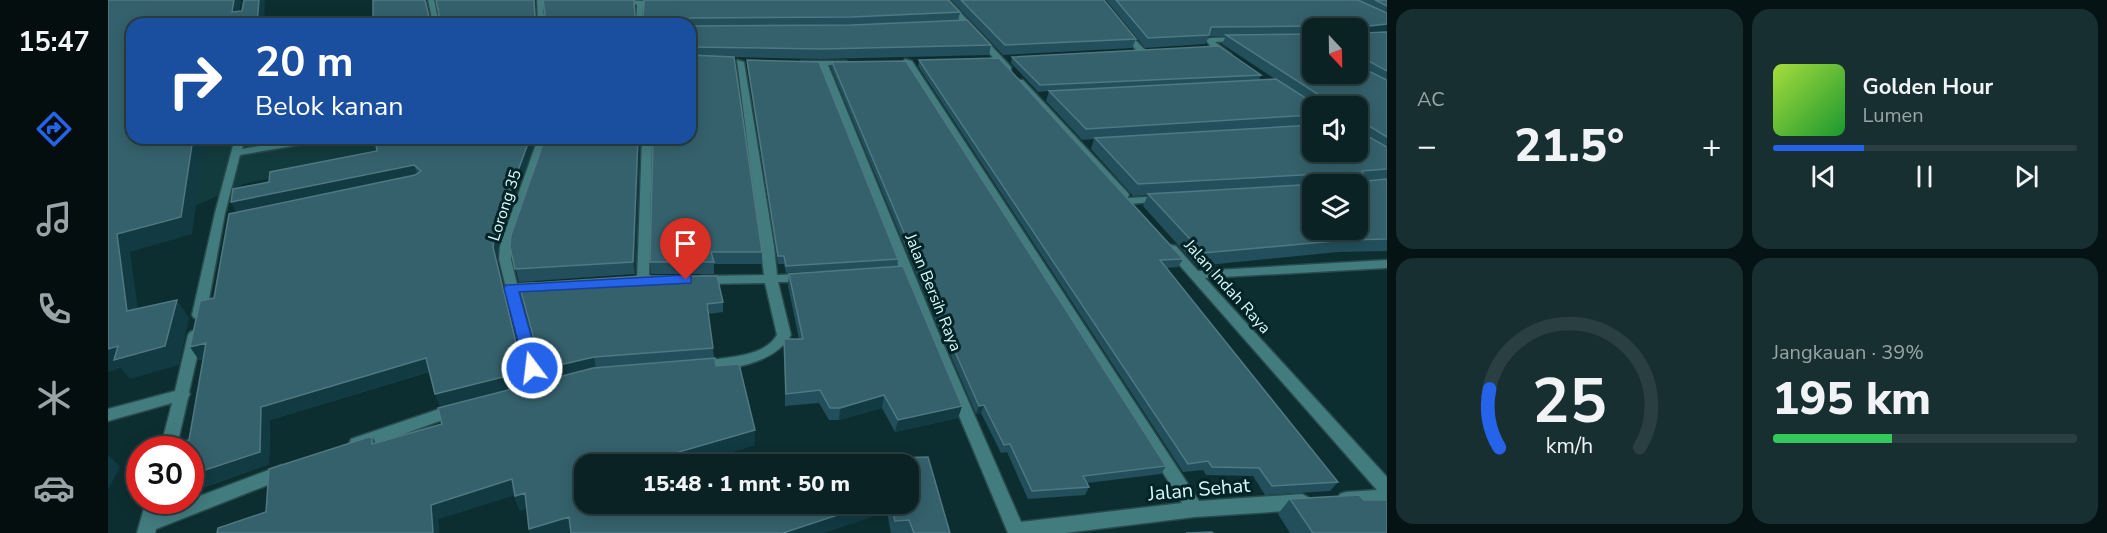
<!DOCTYPE html>
<html lang="id">
<head>
<meta charset="utf-8">
<style>
  body { margin:0; font-family:"Nunito Sans",sans-serif; background:#182f31; color:#f1f3f6; height:100vh; display:flex; flex-direction:column; font-size:22px; white-space:nowrap }
  * { box-sizing:border-box; margin:0 }
  p { font-size:20px; color:#99a4a6 }
  .icon { flex:none; width:33px; height:33px; fill:none; stroke:currentColor; stroke-width:2; stroke-linecap:round; stroke-linejoin:round }
  .map { position:relative; flex:1; overflow:hidden }
  .drawer { display:flex; flex-direction:column; gap:9px; padding:9px; background:#061314; width:720px }
  .drawer>* { flex:none }
  .hud { position:absolute; left:18px; top:18px; width:570px; height:126px; border-radius:18px; box-shadow:0 3px 15px #0003,0 0 0 2px #2a3f41; background:#1a4fa0; color:#fff; overflow:hidden }
  .needle { width:39px; rotate:158deg }
  .fabs { position:absolute; left:1194px; top:18px; display:grid; gap:12px }
  .fabs a { display:grid; place-items:center; width:66px; height:66px; border-radius:12px; background:#0a2224; box-shadow:0 3px 15px #0003,0 0 0 2px #2a3f41; font-size:30px }
  .speed { position:absolute; left:18px; top:436px; display:flex; gap:12px; font-size:30px; font-weight:700; text-align:center }
  .speed>* { display:grid; place-content:center; width:78px; height:78px; border-radius:50%; background:#0a2224; box-shadow:0 3px 15px #0003,0 0 0 2px #2a3f41; line-height:1 }
  .speed .limit { border:9px solid #d22; background:#fff; color:#111 }
  .pin { position:absolute; display:grid; place-items:center; width:51px; height:51px; color:#fff; margin:-62px -26px; border-radius:50% 50% 50% 0; rotate:-45deg; box-shadow:0 0 6px #0007 }
  .pin .icon { rotate:45deg }
  .me { position:absolute; width:66px; margin:-33px; rotate:345deg; stroke-linejoin:round; filter:drop-shadow(0 0 4px #0008) }
  .turn { display:flex; align-items:center; gap:21px; height:126px; padding:0 30px; font-size:27px }
  .turn .icon { width:78px; height:78px; stroke-width:2.5 }
  .turn b { display:block; font-size:42px; line-height:51px }
  .big { font-size:45px; font-weight:800; line-height:1.1 }
  .drawer .widget { flex:1; display:flex; flex-direction:column; justify-content:center; gap:9px; min-width:0; padding:0 21px; border-radius:18px; background:#182f31 }
  .drawer .dial { align-items:center; gap:0 }
  .dial svg { height:156px; overflow:visible; fill:none; stroke:#2a3f41; stroke-width:7; stroke-linecap:round; text-anchor:middle }
  .dial text { fill:#f1f3f6; stroke:none }
  .song { display:flex; align-items:center; gap:18px }
  .cover { width:72px; height:72px; border-radius:9px; background:linear-gradient(135deg,hsl(80 70% 55%),hsl(130 70% 35%)) }
  .played { height:6px; border-radius:3px; background:linear-gradient(90deg,#2563eb 30%,#2a3f41 30%) }
  .keys { display:flex; justify-content:space-around; direction:ltr }
  .heat { display:flex; justify-content:space-between; align-items:center; font-size:33px; direction:ltr }
  .charge { height:9px; border-radius:4px; background:linear-gradient(90deg,#34c759 39%,#2a3f41 0) }
  .drawer .tiles { flex:1; display:grid; gap:9px; grid-template-columns:repeat(2,1fr) }
  .trip { position:absolute; left:466px; top:454px; width:345px; height:60px; border-radius:18px; background:#0a2224; box-shadow:0 3px 15px #0003,0 0 0 2px #2a3f41; font-weight:800; line-height:60px; text-align:center }
  main { display:flex; flex:1; min-height:0 }
  .dock { display:flex; flex-direction:column; width:108px; justify-content:space-around; align-items:center; background:#040e0e; color:#99a4a6 }
  .dock .icon { width:42px; height:42px }
  .dock .on { color:#2563eb }
  .dock b { font-size:27px; color:#f1f3f6 }
  .map>svg:first-child { display:block }
  .built { fill:#123b3d }
  .lines { fill:none; stroke-linecap:round; stroke-linejoin:round }
  .minor-casing { stroke:#294a4c; stroke-width:3 }
  .minor { fill:#427c7f; fill-rule:evenodd }
  .wall { fill:#224f5b; fill-rule:evenodd }
  .shaded-wall { fill:#113a43 }
  .building { fill:#35616c; stroke:#4f7882; stroke-width:1.5; fill-rule:evenodd }
  .route { fill:#2563eb; stroke:#184099; stroke-width:1.5 }
  .labels { text-anchor:middle; stroke-width:6; stroke-linejoin:round; paint-order:stroke }
  .street-label { font-size:16px; fill:#d8f7f8; stroke:#022426 }
  .near-street-label { font-size:20px; fill:#d8f7f8; stroke:#022426 }
</style>
</head>
<body>
<main>
<nav class="dock">
<b>15:47</b>
<svg class="icon on" aria-label="directions" viewBox="0 0 24 24"><path d="M12 3l9 9-9 9-9-9zM9 14v-3h6M13 9l2 2-2 2"/></svg>
<svg class="icon" aria-label="music" viewBox="0 0 24 24"><path d="M9 18V5l10-2v13"/><circle cx="6" cy="18" r="3"/><circle cx="16" cy="16" r="3"/></svg>
<svg class="icon" aria-label="phone" viewBox="0 0 24 24"><path d="M5 4h4l2 5-3 2q2 4 5 5l2-3 5 2v4C11 20 4 13 5 4z"/></svg>
<svg class="icon" aria-label="climate" viewBox="0 0 24 24"><path d="M12 3v18M4 7l16 10M4 17L20 7"/></svg>
<svg class="icon" aria-label="car" viewBox="0 0 24 24"><path d="M5 17H2v-5l4-1 3-4h7l3 4 3 1v5h-3M9 17h6M6 11h13"/><circle cx="7" cy="17" r="2"/><circle cx="17" cy="17" r="2"/></svg>
</nav>
<div class="map">
<svg width="1279" height="533" viewBox="0 0 1279 533">
  <rect width="100%" height="100%" fill="#0d2e30"/>
  <path class="built" d="M0,0l24,24v114h286l3,13 -175,32 -69,31 -69,15z"/>
  <g class="lines">
    <g class="minor-casing">
      <path id="minor" d="M320,0h6l5,24h-6z
        M429,0h6l1,24h-6z
        M521,0l29,2 3,2 -3,2 -15,-1 -1,19h-6l1,-19z
        M834,0h7l62,67v4h-6z
        M1015,31h4l18,19v4h-6l-16,-21z
        M1134,37l1,2 -4,2 -24,1 16,12v4h-3l-15,-8 -7,-10 4,-2z
        M797,59l7,2 287,440 103,-7 6,3 2,5 -2,5 -6,3 -107,7 -130,16h-57l-86,-206 -102,-262h-16l-4,-2 1,-2h45l4,2 -4,2h-18l108,262 85,195 161,-19 -278,-442z
        M629,60l7,2 30,184 3,29 27,-1 6,4 -6,4h-26l13,53c-17,29 -59,34 -90,37l-5,-1 -2,-4 2,-4c25,-7 66,-3 81,-28l-12,-52 -63,1 -6,-4 6,-4 62,-1z
        M909,80h6l105,113 1,2 -1,2h-8l-103,-113z
        M127,138h10l-3,11 64,-11h21l-5,3 -82,14 -15,58 -19,102 -2,3h-10l-2,-3 23,-102z
        M430,138h10l-36,108 -1,13 6,25 17,-1 6,4 -6,4 -15,1 25,96 -2,4 -5,2 -5,-2 -2,-4 -31,-129 1,-13z
        M534,138h10l-3,142 -6,4 -6,-4z
        M1053,196l5,3 -1,2 -36,3 -5,-3 5,-3z
        M1064,245l4,1 22,25 189,-11v8l-182,10 182,199v27l-41,2 -6,-2 -2,-5 2,-5 6,-2 31,-2 -209,-238 -2,-3 2,-3z
        M87,330l5,2 2,3 -13,57 1,2 -2,4 -12,52h-16l12,-47 -64,18v-12l67,-18 13,-56 2,-3z
        M346,404l5,2 3,4 -3,4 -102,37 -6,-2 -2,-5 2,-5z
        M174,465l6,2 2,5 -2,5 -132,52 -1,4h-18l9,-32h16l-2,10z"/>
    </g>
    <use href="#minor" class="minor"/>
  </g>
  <path class="wall" d="M318,0l4,17h7l98,-17 1,17h99l325,-5 -2,9 33,24 -2,10 -168,4 -87,-2 28,195v12h-48v10h-63l-1,-12 40,-124v-114h-317z
    M843,0h153l32,39 -4,9 -129,7z
    M998,0h281v251l-49,1 -141,14 -54,-60 5,-11 -15,1 -42,-47 3,-10 -12,1 -36,-39 3,-10 -11,1 -27,-29 1,-6 249,18 -2,5 16,-1 -53,-35 4,-8h-17l-4,8 -60,4zM1204,28h46l-46,46zM1204,106l46,46h-46z
    M639,60l151,199 -1,8 65,139 -4,12 -63,14 -13,-24 -43,12h-10l-10,-17 -34,3 -1,-67h15l-11,-53 1,-12 95,-6 -98,5 -2,-9h-6l-31,-198z
    M811,60l264,199 -5,8 -12,1 172,214 -8,9 -65,4 -12,-19 -47,-1 -3,-5 -20,2 -265,-406z
    M724,62l334,404 -5,8 -74,9 2,4 -4,8 -57,4 -21,-47 -6,1 -20,-40 -5,1 -38,-88 -107,-258z
    M267,138h161l-38,107 -1,14 29,125 -86,23 -11,-35 -159,48 -1,44 -78,28 -2,-52 14,-81 -4,1 -9,-13 24,-49 22,-86 33,-30 108,-31z
    M437,138h95l-5,136 -116,8 -9,-35z
    M411,284l204,18v10l-15,2 5,34 1,10 2,8 39,79 -57,17 76,46 14,-1v-3h121l41,29h-59l-4,-21 -316,20 -5,1h-36l-1,-4 -2,-21 -7,3 -6,-16 -76,24 1,14h-222l49,-21 106,-76 4,7 66,-19 134,-52 -31,7z
    M1182,499l74,1 23,33h-97l-12,-19z"/>
  <path class="shaded-wall" d="M126,0h7l-3,24 -6,-12z
    M151,0h6l-1,24h-7z
    M1279,24v9l-29,3 3,-9z
    M85,138h12l-13,96 -62,18 11,78 -14,-19 -10,-77z
    M422,138h6l-38,107 -1,14 29,125 -86,23 -5,-13 58,-147 2,-14z
    M530,138h2l-5,136 -2,-12z
    M306,165l4,11 -181,38 -6,-12z
    M69,300l12,18 -10,47 -49,14 -9,-11 -13,4v-23l10,-3z
    M98,343l9,13 -16,4 -9,-13z
    M486,357l2,11 -51,11 -3,-10z
    M318,358l5,13 -161,49 -1,44 -79,28v-17l71,-68z
    M776,395l-2,13 -43,12 1,-12z
    M876,405l-3,8 -5,1 3,-8z
    M854,406l-4,12 -63,14 3,-12z
    M647,430v15l-68,20h-28l-1,-7z
    M0,455l12,12 -12,23z
    M404,479l5,15 -79,25 1,14h-6l-2,-28z
    M417,493l5,14 -10,4 -5,-15z
    M763,504h17l-1,8 -63,21h-41z
    M461,517l5,14 -8,2h-36l-1,-4z"/>
  <path class="building" d="M0,0h126l-2,12 10,-1 2,-11h15l-2,24h-125v114h61l-12,79 -64,17 10,77 50,-11 -12,46 -51,14 4,-14 -10,3z
    M265,0h52l4,17h8l2,-2 -3,-15h98l1,17 10,-2 -2,-15h91l1,17h8l1,-17h304l12,12 -108,5 -162,1 -3,6h-314z
    M853,0h143l32,39 -131,6z
    M1008,0h242l29,13v11l-26,3 2,6 24,-1v39l-22,-12 -7,7 29,14v57l-21,-13 -3,1 -1,8 25,14v22l-25,2 4,10 21,-2v60l-41,1 -143,13 -55,-59 171,-10 1,-10 -182,10 -43,-46 217,-13v27h46v-46h-46v9l-226,14 -37,-38 227,-12 42,27 1,-11 -93,-60 86,-1v40h46v-46h-40v-2l-107,1 -2,8 -61,3zM1204,184h46v46h-46z
    M1267,0h12v6z
    M859,20l24,25 -169,4 -132,-2v-21l162,-1z
    M1111,46l42,29 -221,10 -28,-28z
    M582,55l44,2 28,195h-51l3,10h-64l3,-124h37z
    M891,58l184,201 -23,1 178,222 -66,4 -13,-18 -47,-1 -4,-6 -20,3 -269,-404z
    M639,60l72,2 79,197 -112,7 -2,-10h-6z
    M798,61l260,405 -83,10 6,11 -57,4 -22,-47 -6,1 -20,-40 -5,1 -39,-88 -108,-256z
    M267,138h155l-35,95 -2,14 30,125 -88,22 -9,-36 -165,49 -1,45 -70,23v-25h-7l1,-9 5,-1 17,-97 -16,4 10,-46 14,-3 15,-84 186,-39 6,-4 -7,-6 -183,37 2,-13 36,-7 1,-10 107,-21z
    M437,138h93l-5,124 -118,7 -5,-22 1,-12z
    M795,266l59,140 -64,14 -14,-25 -44,13h-10l-10,-18 -34,4 -2,-55h19l-14,-65z
    M534,276h75l6,26 -16,2 6,44 -119,9 -52,12 -23,-85z
    M607,358l1,8 23,-2 16,66 -97,28 1,5 103,-3 1,5h-178v39h188l1,4 15,-2v-2h82l-88,29h-212l-2,-16 -40,12 -4,-36 -10,3 -3,-17 -81,26 2,28h-216l1,-5 48,-16 3,-43 103,-33v8l70,-20 -4,-16 155,-40z
    M820,457l22,76h-36l-5,-13 -14,1 -4,-17h18v-39h-75l25,-6z
    M1251,495l5,5h23v33h-74l-23,-34z
    M1104,532l1,1h-27z"/>
  <path class="route" d="M578,275l5,1v7l-172,9 21,76 -2,4h-12l-22,-84 2,-3z"/>
  <g class="labels">
    <g class="street-label">
      <text transform="translate(396 205) rotate(-72)" y="6">Lorong 35</text>
      <text transform="translate(1120 286) rotate(48)" y="6">Jalan Indah Raya</text>
      <text transform="translate(826 292) rotate(68)" y="6">Jalan Bersih Raya</text>
    </g>
    <g class="near-street-label">
      <text transform="translate(1091 489) rotate(-5)" y="7">Jalan Sehat</text>
    </g>
  </g>
</svg>
<div class="fabs">
<a><svg class="needle" viewBox="-14 -14 28 28"><path d="M0-13l5 13h-10z" fill="#e53935"/><path d="M0 13l5-13h-10z" fill="#99a4a6"/></svg></a>
<a><svg class="icon" aria-label="sound" viewBox="0 0 24 24"><path d="M4 9h4l5-4v14l-5-4H4zM17 9q2 3 0 6"/></svg></a>
<a><svg class="icon" aria-label="layers" viewBox="0 0 24 24"><path d="M12 4l9 5-9 5-9-5zM3 14l9 5 9-5"/></svg></a>
</div>
<div class="speed"><div class="limit">30</div></div>
<div class="pin" style="left:578px;top:280px;background:#d93025"><svg class="icon" aria-label="arrive" viewBox="0 0 24 24"><path d="M6 21V4h12l-3 4 3 4H6"/></svg></div>
<svg class="me" style="left:424px;top:368px" viewBox="-20 -20 40 40"><circle r="17" fill="#2563eb" stroke="#fff" stroke-width="3"/><path d="M0-11L8 9 0 5-8 9z" fill="#fff"/></svg>
<div class="trip">15:48 · 1 mnt · 50 m</div>
<div class="hud">
<div class="turn"><svg class="icon" aria-label="right" viewBox="0 0 24 24"><path d="M7 20v-9h11M14 6l5 5-5 5"/></svg><div><b>20 m</b>Belok kanan</div></div>
</div>
</div>
<section class="drawer">
<div class="tiles">
<div class="widget"><p>AC</p>
<div class="heat"><a>−</a><b class="big">21.5°</b><a>+</a></div>
</div>
<div class="widget">
<div class="song"><i class="cover"></i><div><b>Golden Hour</b><p>Lumen</p></div></div>
<div class="played"></div>
<div class="keys"><svg class="icon" aria-label="previous" viewBox="0 0 24 24"><path d="M18 5L8 12l10 7zM5 5v14"/></svg><svg class="icon" aria-label="pause" viewBox="0 0 24 24"><path d="M8 5v14M16 5v14"/></svg><svg class="icon" aria-label="next" viewBox="0 0 24 24"><path d="M6 5l10 7-10 7zM19 5v14"/></svg></div>
</div>
<div class="widget dial"><svg viewBox="0 0 100 80">
<path d="M14 69A42 42 0 1 1 86 69"/>
<path d="M14 69A42 42 0 0 1 9 39" stroke="#2563eb"/>
<text x="50" y="56" font-size="32" font-weight="700">25</text>
<text x="50" y="72" font-size="11">km/h</text>
</svg></div>
<div class="widget"><p>Jangkauan · 39%</p><b class="big">195 km</b><div class="charge"></div></div>
</div>
</section>
</main>
</body>
</html>
